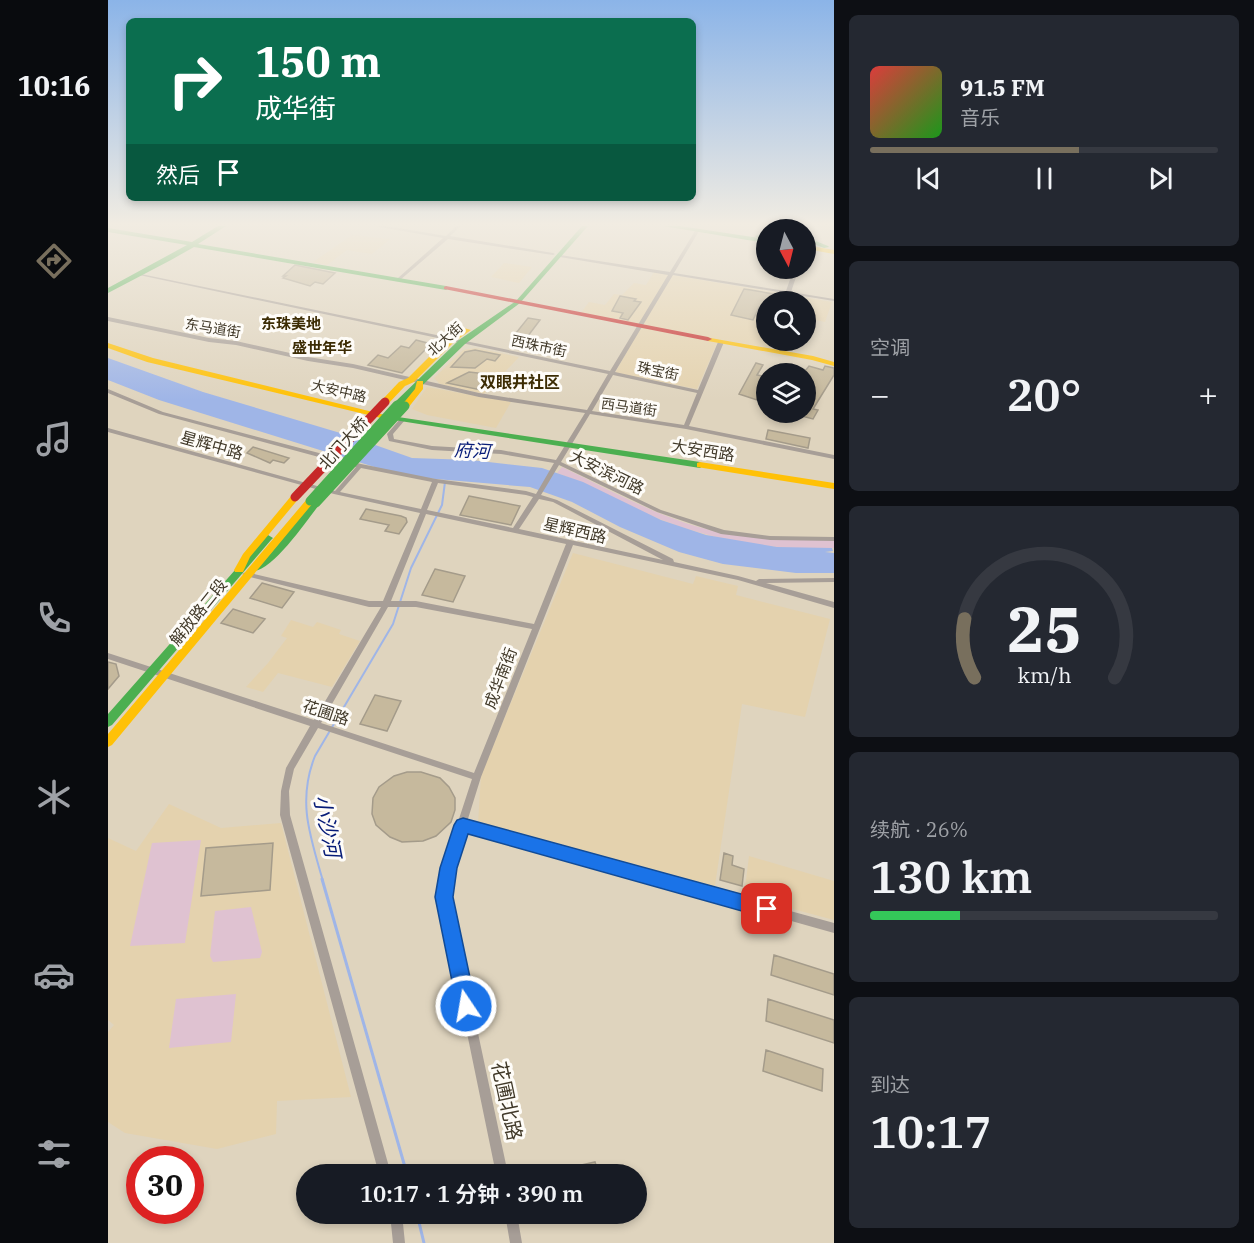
<!DOCTYPE html>
<html lang="zh">
<head>
<meta charset="utf-8">
<style>
  body { margin:0; font-family:"IBM Plex Serif","Noto Sans SC",serif; background:#242831; color:#f1f3f6; height:100vh; display:flex; flex-direction:column; font-size:22px; white-space:nowrap }
  * { box-sizing:border-box; margin:0 }
  p { font-size:20px; color:#9ea1a6 }
  .icon { flex:none; width:33px; height:33px; fill:none; stroke:currentColor; stroke-width:2; stroke-linecap:round; stroke-linejoin:round }
  .map { position:relative; flex:1; overflow:hidden }
  .side { display:flex; flex-direction:column; gap:15px; padding:15px; background:#0d0f14; width:420px }
  .side>* { flex:none }
  .hud { position:absolute; left:18px; top:18px; width:570px; height:183px; border-radius:9px; box-shadow:0 3px 9px #0003; background:#0b6e4f; color:#fff; overflow:hidden }
  .needle { width:39px; rotate:173deg }
  .fabs { position:absolute; left:648px; top:219px; display:grid; gap:12px }
  .fabs a { display:grid; place-items:center; width:60px; height:60px; border-radius:50%; background:#171b24; box-shadow:0 3px 9px #0003; font-size:30px }
  .speed { position:absolute; left:18px; top:1146px; display:flex; gap:12px; font-size:30px; font-weight:700; text-align:center }
  .speed>* { display:grid; place-content:center; width:78px; height:78px; border-radius:50%; background:#171b24; box-shadow:0 3px 9px #0003; line-height:1 }
  .speed .limit { border:9px solid #d22; background:#fff; color:#111 }
  .pin { position:absolute; display:grid; place-items:center; width:51px; height:51px; color:#fff; margin:-26px; border-radius:12px; box-shadow:0 3px 9px #0006 }
  .me { position:absolute; width:66px; margin:-33px; rotate:348deg; stroke-linejoin:round; filter:drop-shadow(0 0 4px #0008) }
  .turn { display:flex; align-items:center; gap:21px; height:126px; padding:0 30px; font-size:27px }
  .turn .icon { width:78px; height:78px; stroke-width:2.5 }
  .turn b { display:block; font-size:42px; line-height:51px }
  .then { display:flex; align-items:center; height:57px; padding:0 30px; background:#0003; gap:12px; font-size:22px }
  .big { font-size:45px; font-weight:600; line-height:1.1 }
  .side .widget { flex:1; display:flex; flex-direction:column; justify-content:center; gap:9px; min-width:0; padding:0 21px; border-radius:9px; background:#242831 }
  .side .dial { align-items:center; gap:0 }
  .dial svg { height:156px; overflow:visible; fill:none; stroke:#363941; stroke-width:7; stroke-linecap:round; text-anchor:middle }
  .dial text { fill:#f1f3f6; stroke:none }
  .song { display:flex; align-items:center; gap:18px }
  .cover { width:72px; height:72px; border-radius:9px; background:linear-gradient(135deg,hsl(0 70% 55%),hsl(120 70% 35%)) }
  .played { height:6px; border-radius:3px; background:linear-gradient(90deg,#786f5d 60%,#363941 60%) }
  .keys { display:flex; justify-content:space-around; direction:ltr }
  .heat { display:flex; justify-content:space-between; align-items:center; font-size:33px; direction:ltr }
  .charge { height:9px; border-radius:4px; background:linear-gradient(90deg,#34c759 26%,#363941 0) }
  .trip { position:absolute; left:188px; top:1164px; width:351px; height:60px; border-radius:30px; background:#171b24; box-shadow:0 3px 9px #0003; font-weight:600; line-height:60px; text-align:center }
  main { display:flex; flex:1; min-height:0 }
  .tab-bar { display:flex; flex-direction:column; width:108px; justify-content:space-around; align-items:center; background:#090b0e; color:#9ea1a6 }
  .tab-bar .icon { width:42px; height:42px }
  .tab-bar .selected { color:#786f5d }
  .tab-bar b { font-size:27px; color:#f1f3f6 }
  .map>svg:first-child { display:block }
  .built { fill:#e4d2ae }
  .green { fill:#dfc2d1 }
  .water { fill:#9fb5e7 }
  .lines { fill:none; stroke-linecap:round; stroke-linejoin:round }
  .stream-far1 { stroke:#9fb5e7; stroke-width:2 }
  .stream { stroke:#9fb5e7; stroke-width:3 }
  .building { fill:#c6b99d; stroke:#a49b8a; stroke-width:1.5 }
  .street { fill:#a79e97; fill-rule:evenodd }
  .fast { fill:#4caf50; fill-rule:evenodd }
  .slow { fill:#ffc107; fill-rule:evenodd }
  .jam { fill:#c62828; fill-rule:evenodd }
  .fast-bridge { stroke:#4caf50; stroke-width:9 }
  .jam-bridge { stroke:#c62828; stroke-width:9 }
  .route { fill:#1a73e8; stroke:#114b97; stroke-width:1.5 }
  .labels { text-anchor:middle; stroke-width:6; stroke-linejoin:round; paint-order:stroke }
  .far-street-label { font-size:14px; fill:#413929; stroke:#fefcf8 }
  .far-neighbourhood-label { font-size:15px; font-weight:bold; fill:#3c2c04; stroke:#fefcf8 }
  .far-quarter-label { font-size:16px; font-weight:bold; fill:#3c2c04; stroke:#fefcf8 }
  .street-label { font-size:16px; fill:#413929; stroke:#fefcf8 }
  .water-label { font-size:18px; font-style:italic; fill:#061b77; stroke:#fefcf8 }
  .near-street-label { font-size:20px; fill:#413929; stroke:#fefcf8 }
  .near-water-label { font-size:21px; font-style:italic; fill:#061b77; stroke:#fefcf8 }
</style>
</head>
<body>
<main>
<nav class="tab-bar">
<b>10:16</b>
<svg class="icon selected" aria-label="directions" viewBox="0 0 24 24"><path d="M12 3l9 9-9 9-9-9zM9 14v-3h6M13 9l2 2-2 2"/></svg>
<svg class="icon" aria-label="music" viewBox="0 0 24 24"><path d="M9 18V5l10-2v13"/><circle cx="6" cy="18" r="3"/><circle cx="16" cy="16" r="3"/></svg>
<svg class="icon" aria-label="phone" viewBox="0 0 24 24"><path d="M5 4h4l2 5-3 2q2 4 5 5l2-3 5 2v4C11 20 4 13 5 4z"/></svg>
<svg class="icon" aria-label="climate" viewBox="0 0 24 24"><path d="M12 3v18M4 7l16 10M4 17L20 7"/></svg>
<svg class="icon" aria-label="car" viewBox="0 0 24 24"><path d="M5 17H2v-5l4-1 3-4h7l3 4 3 1v5h-3M9 17h6M6 11h13"/><circle cx="7" cy="17" r="2"/><circle cx="17" cy="17" r="2"/></svg>
<svg class="icon" aria-label="filters" viewBox="0 0 24 24"><path d="M4 7h16M4 17h16"/><circle cx="9" cy="7" r="2"/><circle cx="15" cy="17" r="2"/></svg>
</nav>
<div class="map">
<svg width="726" height="1243" viewBox="0 0 726 1243">
  <rect width="100%" height="100%" fill="#dfd4be"/>
  <path class="built" d="M244,235l38,4 -18,15 -25,-4 -20,15 -14,-3z
    M396,263l28,4 -13,16 -28,-6z
    M546,272l178,30 -7,20 -19,-4v-16h-40v38l7,1 -3,7 -51,-9 -22,50 -82,-16 27,-48 -61,-12 8,-11 16,3 9,-11 8,1 12,-12 12,2z
    M368,348l43,9 -35,37 -44,-10 -6,-6 29,-28z
    M319,387l84,15 -15,26 -69,-13 -15,-6z
    M465,553l120,31 3,-8 42,10 -2,9 94,24 -25,98 -63,-13 -28,188 -236,-68 3,-49z
    M183,620l22,7 4,-5 24,8 -2,4 21,7 -28,46 -54,-14 -15,19 -17,-5 22,-24 19,-25 -6,-2z
    M61,804l52,24 60,-5 70,274 -74,4 -1,33 -59,15 -92,-16 -17,-11v-90l6,-7 -6,-5v-182l28,13z
    M641,856l85,25v39l-90,-24z"/>
  <path class="green" d="M454,467c52,25 104,55 162,66 35,6 74,5 110,7v8c-59,3 -117,-7 -172,-28 -36,-13 -68,-34 -105,-47z
    M93,840l-16,103 -55,3 22,-103z
    M143,907l11,45 -2,6 -47,4 -3,-6 5,-45z
    M128,994l-5,48 -62,6 7,-49z"/>
  <path class="water" d="M0,358l95,34 144,43 65,23 59,2 71,8 41,14 78,38 45,15 71,12 55,1 1,3 -8,1 9,1v20h-38l-73,-9 -44,-12 -59,-25 -48,-25 -42,-15 -106,-9 -43,-9 -222,-69 -51,-20z"/>
  <g class="lines">
    <path class="stream-far1" d="M215,881c-13,-45 -26,-80 -8,-125l78,-132 18,-56 31,-63 3,-23"/>
    <path class="stream" d="M214,879l85,295
      M309,1214l7,29"/>
  </g>
  <path class="building" d="M187,265l40,8 -12,11 -8,-2 -5,4 -27,-8 3,-2h-3z
    M636,289l7,1 29,5 -3,7h-11v6l-7,-1 -6,13 -22,-5z
    M512,296l16,3 -2,2 7,1 -13,18 -8,-2 3,-5 -11,-2z
    M420,318l12,2 -12,16 -12,-3z
    M308,340l15,4 -29,29 -34,-8 10,-10 10,3 13,-12 8,2z
    M367,350l25,5 -5,6 -8,-2 -12,9 -24,-1 14,-15z
    M648,363l7,2 -6,10 6,1 -3,6 6,1v20l-27,-9z
    M681,366l17,4 3,-4 14,4 2,-4 9,2v7l-21,34 5,1 -5,9 -19,-5 12,-2v-38h-21z
    M361,372l27,3 -15,15 -34,-7z
    M660,430l42,8 -2,10 -42,-9z
    M145,447l36,11 -5,5 -11,-3 -3,3 -23,-10z
    M361,496l51,10 -9,19 -51,-10z
    M258,509l35,7 5,2 1,4 -8,12 -14,-3 4,-6 -29,-6z
    M327,569l30,7 -12,26 -31,-7z
    M154,583l32,9 -12,16 -32,-10z
    M125,609l32,10 -12,14 -32,-10z
    M0,662l8,2 3,12 -11,13z
    M267,695l26,6 -14,30 -27,-7z
    M299,772h14l19,6 9,9 6,11v12l-4,12 -15,14 -13,5 -21,1 -12,-5 -14,-12 -4,-11 1,-16 6,-11 15,-11z
    M165,843l-3,47 -69,6 5,-48z
    M616,853l9,3 -1,9 12,4 -2,17 -22,-6z
    M666,955l60,19v21l-63,-20z
    M660,999l66,21v23l-68,-22z
    M658,1050l57,19 -1,22 -59,-20z
    M487,1162l4,12h-49v-2z"/>
  <g class="lines">
    <path class="street" d="M266,226h12l60,10 10,-10h5l-11,10 103,17 2,1 -2,1 -105,-16 -48,41 -2,-1v-1l45,-40z
      M589,230l2,1 -25,42 112,18 8,-23h5l-8,24 43,7v2l-161,-26 -58,97 83,18 20,-48 5,-1 1,1 -35,84 145,29v4l-148,-30 -96,-15 -29,48 100,48 63,20 46,6 64,1v4l-64,-1 -49,-6 -64,-22 -98,-47 -18,30 16,5 116,59 1,3 64,14 18,5 3,-2 75,-1v4l-68,1 68,19v6l-96,-28 -165,-35 -92,232 -14,45 367,101v10l-369,-104 -12,39 -4,29 59,277h-12l-57,-277 4,-29 29,-89 -154,-51 -24,41 -5,22 1,24 101,359h-12l-99,-359 1,-24 5,-23 24,-42 -202,-67v-6l206,67 67,-113h-12l-123,-31 -4,-2 4,-2 123,29h14l37,-88 -86,-19 -226,-62v-4l227,63 21,-24 -197,-53 -51,-21v-4l55,23 198,52 75,15 90,12 10,3 18,-31 -53,-9 -69,-4 -43,-9 -2,-7 13,-15 2,-1 3,2 -12,14 1,5 38,7 69,4 55,10 29,-47 -106,-16 -126,-29 -45,-7 -72,-16 -27,-3 -101,-21v-4l101,21 27,3 72,16 45,7 126,29 108,17 21,-36 -469,-99 2,-1 469,97 58,-96 -108,-18 -2,-1 2,-1 110,17 25,-41zM505,375l84,18 -13,32 -92,-14zM253,468l71,14 -11,27 -81,-17zM330,483l88,12 7,2 -20,31 -86,-18zM431,499l14,3 110,58 -144,-31zM318,514l140,30 -32,80 -118,-23h-25zM280,607h28l116,22 -58,144 -153,-50z
      M282,1214h12l3,29h-12z
      M397,1214h12l5,29h-12z"/>
    <path class="fast" d="M110,226h8l-28,18 248,42 3,2 -3,2 -252,-43 -23,13 -63,33v-5l79,-43 -79,-13v-4l84,14z
      M474,226h6l-68,77 -55,41 -65,63h-6v-4l65,-63 57,-39z
      M555,226h17l86,13v4z
      M669,226h6l3,4h-6z
      M658,233v4l-8,1 -3,-2z
      M698,237l22,9 1,1 -5,1 -18,-7z
      M270,414l322,48 4,3 -4,3 -319,-50 -4,-2z
      M208,500l3,1 2,2 -2,2c-12,15 -48,69 -68,66l-1,-2 1,-2 19,-13 43,-53z
      M160,535l5,3 -2,2 -159,185 -4,2v-13l157,-178z"/>
    <path class="slow" d="M698,245l28,5v4l-28,-5z
      M356,328l7,2 -17,12 -40,40 -9,4 -17,18h-6v-4l17,-18 9,-4 40,-40z
      M597,337l108,19 21,6v4l-22,-6 -104,-19 -4,-2z
      M0,343l45,15 228,56 4,2 -4,2 -234,-56 -39,-14z
      M309,381h6v8l-15,19h-6l-1,-2 14,-17z
      M592,462l134,21v6l-137,-22v-4z
      M187,494l5,3 -50,60 -7,15h-8l-1,-2 9,-16 49,-59z
      M202,498l3,1 2,2 -2,2 -201,242 -4,2v-13l199,-235z"/>
    <path class="jam" d="M338,286l262,51 4,2 -4,2 -264,-52v-2z"/>
    <path class="fast-bridge" d="M202,501l87,-96
      M208,503l89,-97"/>
    <path class="jam-bridge" d="M187,497l90,-95"/>
  </g>
  <linearGradient id="sky" x2="0" y2="1"><stop stop-color="#8bb4e8"/><stop offset="0.56" stop-color="#f1ece2"/><stop offset="1" stop-color="#f1ece2" stop-opacity="0"/></linearGradient>
  <rect width="726" height="400" fill="url(#sky)"/>
  <path class="route" d="M355,818l304,83 7,2 2,6 -2,6 -7,3 -299,-84 -11,34 -4,29 23,109 -3,6 -7,3 -6,-3 -3,-6 -22,-109 5,-29 14,-43 3,-5z"/>
  <g class="labels">
    <g class="far-street-label">
      <text transform="translate(105 328) rotate(9)" y="5">东马道街</text>
      <text transform="translate(337 339) rotate(-42)" y="5">北大街</text>
      <text transform="translate(431 346) rotate(12)" y="5">西珠市街</text>
      <text transform="translate(550 371) rotate(12)" y="5">珠宝街</text>
      <text transform="translate(231 391) rotate(13)" y="5">大安中路</text>
      <text transform="translate(521 407) rotate(8)" y="5">西马道街</text>
    </g>
    <g class="far-neighbourhood-label">
      <text x="183" y="329">东珠美地</text>
      <text x="214" y="353">盛世年华</text>
    </g>
    <g class="far-quarter-label">
      <text x="412" y="388">双眼井社区</text>
    </g>
    <g class="street-label">
      <text transform="translate(235 443) rotate(-48)" y="6">北门大桥</text>
      <text transform="translate(104 445) rotate(16)" y="6">星辉中路</text>
      <text transform="translate(595 450) rotate(9)" y="6">大安西路</text>
      <text transform="translate(499 472) rotate(26)" y="6">大安滨河路</text>
      <text transform="translate(467 530) rotate(13)" y="6">星辉西路</text>
      <text transform="translate(90 612) rotate(-51)" y="6">解放路二段</text>
      <text transform="translate(392 678) rotate(-69)" y="6">成华南街</text>
      <text transform="translate(218 712) rotate(18)" y="6">花圃路</text>
    </g>
    <g class="water-label">
      <text transform="translate(364 451) rotate(3)" y="6">府河</text>
    </g>
    <g class="near-street-label">
      <text transform="translate(399 1101) rotate(78)" y="7">花圃北路</text>
    </g>
    <g class="near-water-label">
      <text transform="translate(219 826) rotate(79)" y="7">小沙河</text>
    </g>
  </g>
</svg>
<div class="fabs">
<a><svg class="needle" viewBox="-14 -14 28 28"><path d="M0-13l5 13h-10z" fill="#e53935"/><path d="M0 13l5-13h-10z" fill="#9ea1a6"/></svg></a>
<a><svg class="icon" aria-label="search" viewBox="0 0 24 24"><circle cx="10" cy="10" r="6"/><path d="M15 15l6 6"/></svg></a>
<a><svg class="icon" aria-label="layers" viewBox="0 0 24 24"><path d="M12 4l9 5-9 5-9-5zM3 14l9 5 9-5"/></svg></a>
</div>
<div class="speed"><div class="limit">30</div></div>
<div class="pin" style="left:659px;top:909px;background:#d93025"><svg class="icon" aria-label="arrive" viewBox="0 0 24 24"><path d="M6 21V4h12l-3 4 3 4H6"/></svg></div>
<svg class="me" style="left:358px;top:1006px" viewBox="-20 -20 40 40"><circle r="17" fill="#1a73e8" stroke="#fff" stroke-width="3"/><path d="M0-11L8 9 0 5-8 9z" fill="#fff"/></svg>
<div class="trip">10:17 · 1 分钟 · 390 m</div>
<div class="hud">
<div class="turn"><svg class="icon" aria-label="right" viewBox="0 0 24 24"><path d="M7 20v-9h11M14 6l5 5-5 5"/></svg><div><b>150 m</b>成华街</div></div>
<div class="then">然后<svg class="icon" aria-label="arrive" viewBox="0 0 24 24"><path d="M6 21V4h12l-3 4 3 4H6"/></svg></div>
</div>
</div>
<section class="side">
<div class="widget">
<div class="song"><i class="cover"></i><div><b>91.5 FM</b><p>音乐</p></div></div>
<div class="played"></div>
<div class="keys"><svg class="icon" aria-label="previous" viewBox="0 0 24 24"><path d="M18 5L8 12l10 7zM5 5v14"/></svg><svg class="icon" aria-label="pause" viewBox="0 0 24 24"><path d="M8 5v14M16 5v14"/></svg><svg class="icon" aria-label="next" viewBox="0 0 24 24"><path d="M6 5l10 7-10 7zM19 5v14"/></svg></div>
</div>
<div class="widget"><p>空调</p>
<div class="heat"><a>−</a><b class="big">20°</b><a>+</a></div>
</div>
<div class="widget dial"><svg viewBox="0 0 100 80">
<path d="M14 69A42 42 0 1 1 86 69"/>
<path d="M14 69A42 42 0 0 1 9 39" stroke="#786f5d"/>
<text x="50" y="56" font-size="32" font-weight="700">25</text>
<text x="50" y="72" font-size="11">km/h</text>
</svg></div>
<div class="widget"><p>续航 · 26%</p><b class="big">130 km</b><div class="charge"></div></div>
<div class="widget"><p>到达</p><b class="big">10:17</b></div>
</section>
</main>
</body>
</html>
